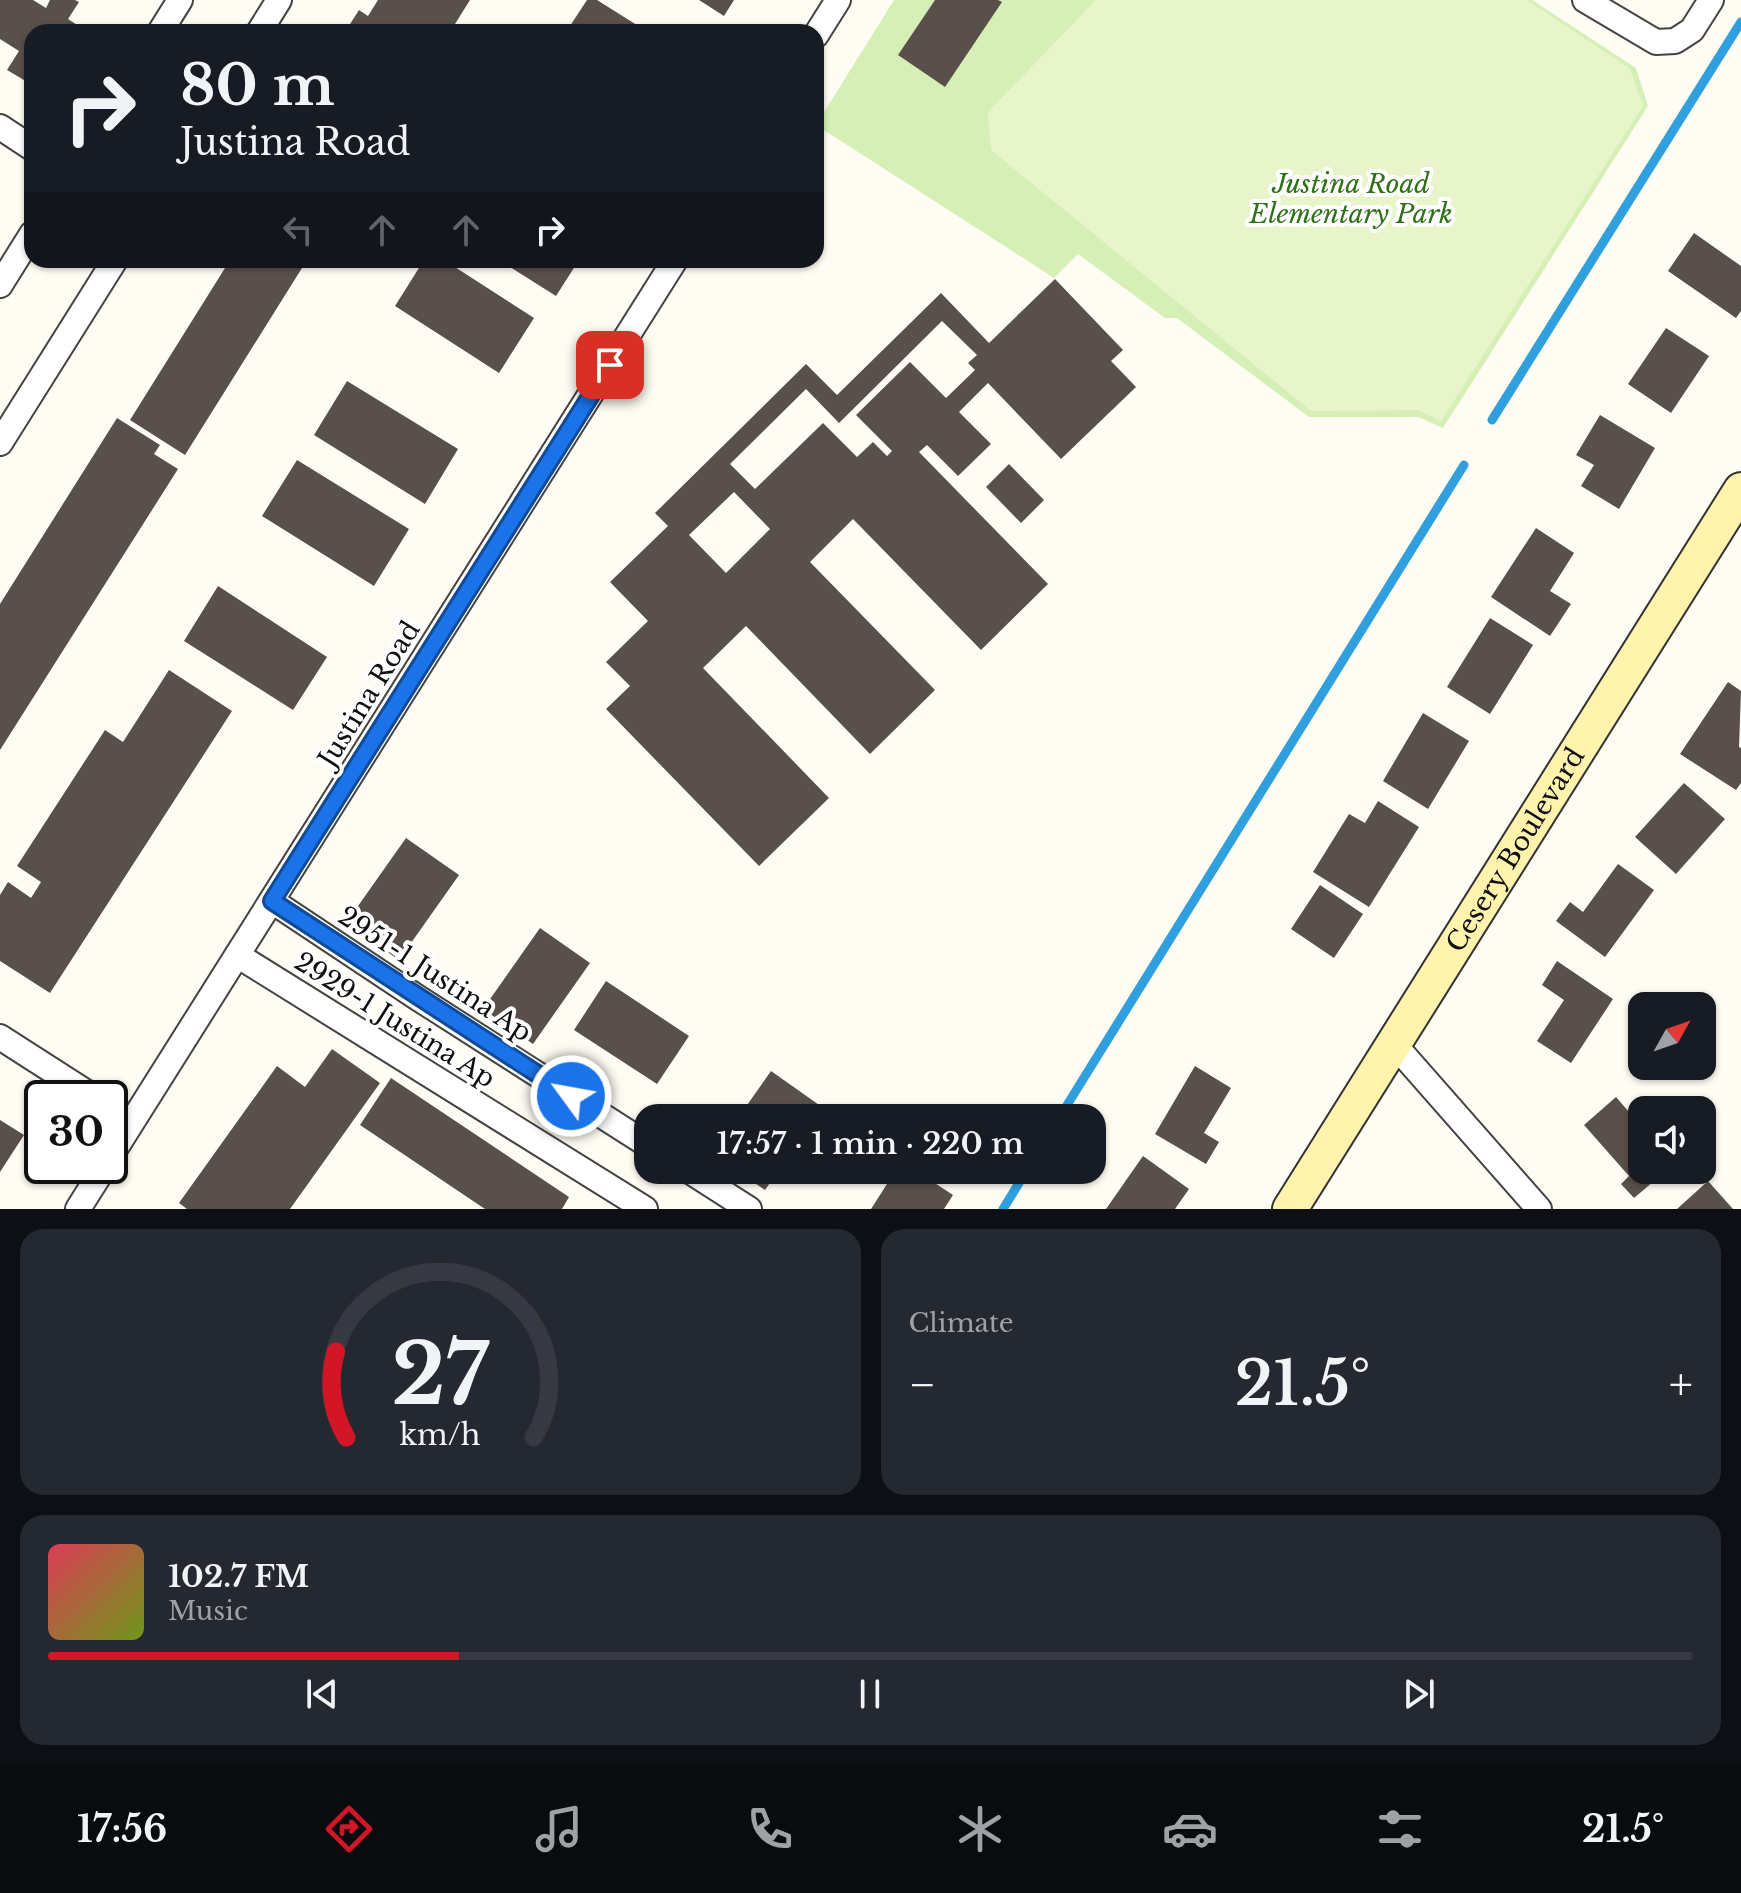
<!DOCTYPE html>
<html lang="en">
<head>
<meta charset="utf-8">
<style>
  body { margin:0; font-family:"Libre Baskerville",serif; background:#242831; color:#f1f3f6; height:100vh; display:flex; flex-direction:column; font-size:30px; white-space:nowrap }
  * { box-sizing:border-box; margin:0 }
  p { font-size:26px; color:#9ea1a6 }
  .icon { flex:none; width:44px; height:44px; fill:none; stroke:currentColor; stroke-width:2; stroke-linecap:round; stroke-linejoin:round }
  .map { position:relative; height:1209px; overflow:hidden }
  .drawer { display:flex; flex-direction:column; gap:20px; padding:20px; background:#0d0f14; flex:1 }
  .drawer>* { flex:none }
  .guide { position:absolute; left:24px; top:24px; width:800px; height:244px; border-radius:24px; box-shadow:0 2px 6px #0004; background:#171b24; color:#f1f3f6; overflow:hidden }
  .needle { width:52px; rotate:50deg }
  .tools { position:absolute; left:1628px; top:992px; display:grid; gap:16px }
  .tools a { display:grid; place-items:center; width:88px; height:88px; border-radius:16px; background:#171b24; box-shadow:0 2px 6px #0004; font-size:40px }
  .speed { position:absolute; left:24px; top:1080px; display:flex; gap:16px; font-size:40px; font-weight:700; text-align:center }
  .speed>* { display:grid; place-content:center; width:104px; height:104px; border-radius:50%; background:#171b24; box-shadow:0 2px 6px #0004; line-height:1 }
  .speed .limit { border:4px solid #111; border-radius:12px; background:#fff; color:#111 }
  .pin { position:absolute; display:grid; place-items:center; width:68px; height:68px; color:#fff; margin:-34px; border-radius:16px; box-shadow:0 4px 12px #0006 }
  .me { position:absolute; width:88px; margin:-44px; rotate:302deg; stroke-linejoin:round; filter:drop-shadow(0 0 6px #0008) }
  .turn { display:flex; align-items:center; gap:28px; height:168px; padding:0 24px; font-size:36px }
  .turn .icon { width:104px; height:104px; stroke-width:2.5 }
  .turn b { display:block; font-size:56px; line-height:68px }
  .lanes { display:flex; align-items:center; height:76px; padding:0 24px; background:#0003; justify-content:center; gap:40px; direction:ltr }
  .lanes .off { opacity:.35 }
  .big { font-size:60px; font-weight:600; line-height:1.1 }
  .drawer .widget { flex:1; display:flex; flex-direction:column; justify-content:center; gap:12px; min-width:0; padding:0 28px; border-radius:24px; background:#242831 }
  .drawer .dial { align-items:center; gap:0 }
  .dial svg { height:208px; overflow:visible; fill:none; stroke:#363941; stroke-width:7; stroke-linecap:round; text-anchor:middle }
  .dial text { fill:#f1f3f6; stroke:none }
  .song { display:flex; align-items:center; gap:24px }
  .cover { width:96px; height:96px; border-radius:12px; background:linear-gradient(135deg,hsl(350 70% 55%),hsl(80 70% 35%)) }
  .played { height:8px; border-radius:4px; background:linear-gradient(90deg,#d21627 25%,#363941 25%) }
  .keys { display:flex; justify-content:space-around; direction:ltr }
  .heat { display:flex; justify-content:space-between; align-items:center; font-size:44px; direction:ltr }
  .drawer .tiles { flex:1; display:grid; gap:20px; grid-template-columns:1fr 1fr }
  .widget:last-child { grid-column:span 2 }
  .trip { position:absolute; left:634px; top:1104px; width:472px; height:80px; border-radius:24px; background:#171b24; box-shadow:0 2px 6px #0004; font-weight:600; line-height:80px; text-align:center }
  .tabs { display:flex; height:128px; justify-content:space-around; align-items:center; background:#090b0e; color:#9ea1a6 }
  .tabs .icon { width:56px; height:56px }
  .tabs .active { color:#d21627 }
  .tabs b { font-size:36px; color:#f1f3f6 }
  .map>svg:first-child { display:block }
  .green { fill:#d6efb7 }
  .pitch { fill:#e8f5ca }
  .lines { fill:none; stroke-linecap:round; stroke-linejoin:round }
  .stream { stroke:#2f9fdd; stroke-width:9 }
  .building { fill:#5a504b; fill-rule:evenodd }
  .minor-casing { stroke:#434343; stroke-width:28 }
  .secondary-casing { stroke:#323232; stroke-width:38 }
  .minor { stroke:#fff; stroke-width:24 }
  .secondary { stroke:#fff3ae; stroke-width:34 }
  .route-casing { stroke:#114b97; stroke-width:20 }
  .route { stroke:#1a73e8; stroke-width:14 }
  .labels { text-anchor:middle; stroke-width:8; stroke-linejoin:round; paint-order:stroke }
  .park-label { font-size:26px; font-style:italic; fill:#2e7117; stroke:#fff }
  .street-label { font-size:26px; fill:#101010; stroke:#fff }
</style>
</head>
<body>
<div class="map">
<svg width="1741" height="1209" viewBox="0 0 1741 1209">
  <rect width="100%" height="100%" fill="#fffcf3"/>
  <path class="green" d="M894,0h638l104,68 12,38 -205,322 -25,-11h-109l-132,-99h-12l-87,-64 -24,24 -238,-153z"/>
  <path class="pitch" d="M1096,0h431l103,69 13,37 -202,315 -23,-11 -107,1 -320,-261 -3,-38z"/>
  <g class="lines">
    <path class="stream" d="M1492,420l249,-398
      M1059,1118l405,-653
      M1003,1209l24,-39"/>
  </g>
  <path class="building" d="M0,0h33l13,8 4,-8h25l4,2 -11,17 17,11 -2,2h-51v46l-3,5 -22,-13 12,-19 -19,-12z
    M378,0h92l-20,32h-105l14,-22 9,6z
    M587,0h10l51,32h-82z
    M699,0h35l-10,16z
    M935,0h63l4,2 -57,85 -47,-32z
    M1694,233l47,33v45l-5,7 -68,-47z
    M230,260h77l-122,195 -55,-35z
    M424,260h20l90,58 -35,55 -104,-67z
    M499,260h80l-23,36z
    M1055,279l68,71 -12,11 25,26 -75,72 -73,-76 -29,29 32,32 -33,32 -31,-31 -8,7 129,132 -67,66 -128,-131 -43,43 125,128 -65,64 -124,-128 -43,42 126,130 -70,68 -153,-157 24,-23 -24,-24 42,-41 -38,-39 58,-56 -13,-13 151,-149 31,31 104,-102 48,50zM942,321l35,34 -9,8 7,7 -29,28 -36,-36 -54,53 36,36 -5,5 -14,-14 -16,15 -34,-34 -68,66 -25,-25 76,-75 33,34zM734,492l36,37 -44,44 -37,-38z
    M1666,328l43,28 -38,57 -43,-29z
    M347,381l111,68 -33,55 -111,-69z
    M1600,415l55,33 -36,61 -38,-23 13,-21 -18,-10z
    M117,418l43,27 -6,9 24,15 -178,281v-146z
    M297,460l112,69 -35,57 -112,-70z
    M1009,464l35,36 -23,23 -35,-36z
    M1536,528l38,25 -24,38 21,13 -21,32 -59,-39z
    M218,586l109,71 -34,53 -109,-69z
    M1490,618l43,27 -43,69 -43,-27z
    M169,670l63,41 -182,282 -50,-32v-66l8,-13 23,16 10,-16 -24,-16 88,-136 18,12z
    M1728,682l13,9 -2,56 2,1v35l-5,7 -56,-36z
    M1423,713l46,28 -41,68 -45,-28z
    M1684,783l41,36 -49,55 -41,-37z
    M1378,801l41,26 -50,80 -56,-35 36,-58 16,9z
    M406,838l53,37 -60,85 -53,-37z
    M1618,864l36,26 -49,67 -49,-36 14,-19 13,10z
    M1320,885l43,29 -29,44 -43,-29z
    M540,928l50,35 -57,81 -50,-35z
    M1557,961l56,38 -42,64 -34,-22 27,-41 -22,-15z
    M606,981l83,55 -32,48 -83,-54z
    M332,1049l48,34 -90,126h-103l-8,-6 98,-137 28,21z
    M1195,1066l36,22 -27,45 15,9 -13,22 -51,-30z
    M771,1071l51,36 -8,11h-76z
    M391,1078l178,119 -7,12h-77l-125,-84z
    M1616,1097l26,30v43h25l-33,28 -13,-14 8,-8 -45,-51z
    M0,1120l24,15 -24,37z
    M1143,1156l46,33 -14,20h-69z
    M735,1170h44l-14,20z
    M896,1170h19l38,25 -9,14h-73z
    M1708,1181l25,28h-56z"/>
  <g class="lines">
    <g class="minor-casing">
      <path id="minor" d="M1585,0l71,42 19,-1 17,-11 19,-30
        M160,32l20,-32
        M259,32l20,-32
        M816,35l22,-35
        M0,127l32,21
        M0,285l32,-51
        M0,443l115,-183
        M272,901l146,97 230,147
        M237,955l408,254
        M0,1037l95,61
        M1393,1043l146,166
        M110,1108l22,14
        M110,1157l565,-897
        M688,1170l61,39
        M78,1209l27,-43"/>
    </g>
    <g class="secondary-casing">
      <g id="secondary">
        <path id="s1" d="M1290,1209l451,-719"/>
      </g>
    </g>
    <use href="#minor" class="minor"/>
    <use href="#secondary" class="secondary"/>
  </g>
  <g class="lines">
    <g class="route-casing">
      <path id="route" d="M571,1096l-299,-195 338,-536"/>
    </g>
    <use href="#route" class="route"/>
  </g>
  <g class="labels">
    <g class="park-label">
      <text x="1351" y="193">Justina Road<tspan x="1351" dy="30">Elementary Park</tspan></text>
    </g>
    <g class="street-label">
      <text transform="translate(369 694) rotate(-58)" y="9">Justina Road</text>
      <text dy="9" stroke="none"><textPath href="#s1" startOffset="424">Cesery Boulevard</textPath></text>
      <text transform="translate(435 974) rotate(33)" y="9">2951-1 Justina Ap</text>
      <text transform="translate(395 1020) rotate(32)" y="9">2929-1 Justina Ap</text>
    </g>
  </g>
</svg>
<div class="tools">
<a><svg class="needle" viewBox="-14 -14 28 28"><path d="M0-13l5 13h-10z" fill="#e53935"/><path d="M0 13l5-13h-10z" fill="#9ea1a6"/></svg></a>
<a><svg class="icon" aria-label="sound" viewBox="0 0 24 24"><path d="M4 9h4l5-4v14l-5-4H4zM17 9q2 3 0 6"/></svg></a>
</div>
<div class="speed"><div class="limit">30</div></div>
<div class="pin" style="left:610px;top:365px;background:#d93025"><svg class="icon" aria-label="arrive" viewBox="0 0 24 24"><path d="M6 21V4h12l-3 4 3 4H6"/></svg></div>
<svg class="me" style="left:571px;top:1096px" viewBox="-20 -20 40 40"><circle r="17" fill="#1a73e8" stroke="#fff" stroke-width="3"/><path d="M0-11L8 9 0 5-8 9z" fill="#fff"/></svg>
<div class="trip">17:57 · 1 min · 220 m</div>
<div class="guide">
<div class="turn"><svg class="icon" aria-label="right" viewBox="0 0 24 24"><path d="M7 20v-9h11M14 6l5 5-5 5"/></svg><div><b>80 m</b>Justina Road</div></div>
<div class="lanes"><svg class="icon off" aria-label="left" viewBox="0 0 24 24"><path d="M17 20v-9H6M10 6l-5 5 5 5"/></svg><svg class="icon off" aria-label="ahead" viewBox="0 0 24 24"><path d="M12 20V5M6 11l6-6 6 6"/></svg><svg class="icon off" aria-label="ahead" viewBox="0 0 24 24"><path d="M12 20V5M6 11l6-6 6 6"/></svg><svg class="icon" aria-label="right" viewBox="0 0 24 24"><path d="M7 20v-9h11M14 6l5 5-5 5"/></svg></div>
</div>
</div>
<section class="drawer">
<div class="tiles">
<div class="widget dial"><svg viewBox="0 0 100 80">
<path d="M14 69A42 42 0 1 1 86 69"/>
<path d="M14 69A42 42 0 0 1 10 36" stroke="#d21627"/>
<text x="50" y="56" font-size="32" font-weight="700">27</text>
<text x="50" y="72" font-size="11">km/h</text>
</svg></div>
<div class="widget"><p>Climate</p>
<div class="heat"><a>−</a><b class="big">21.5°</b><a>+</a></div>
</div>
<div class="widget">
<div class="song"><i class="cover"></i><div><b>102.7 FM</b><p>Music</p></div></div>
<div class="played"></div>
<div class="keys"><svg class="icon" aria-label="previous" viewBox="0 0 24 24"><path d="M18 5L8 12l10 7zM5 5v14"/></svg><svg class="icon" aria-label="pause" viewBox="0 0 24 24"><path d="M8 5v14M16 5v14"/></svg><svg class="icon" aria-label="next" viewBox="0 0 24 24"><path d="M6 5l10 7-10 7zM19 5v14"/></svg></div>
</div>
</div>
</section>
<nav class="tabs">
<b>17:56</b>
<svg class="icon active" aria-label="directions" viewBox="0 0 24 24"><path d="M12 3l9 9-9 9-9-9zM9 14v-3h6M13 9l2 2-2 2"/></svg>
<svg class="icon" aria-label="music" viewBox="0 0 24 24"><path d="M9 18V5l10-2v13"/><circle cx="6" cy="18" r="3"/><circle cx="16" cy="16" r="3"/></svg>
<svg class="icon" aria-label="phone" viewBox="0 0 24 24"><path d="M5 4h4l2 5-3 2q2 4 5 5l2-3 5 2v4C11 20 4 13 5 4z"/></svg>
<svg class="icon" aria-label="climate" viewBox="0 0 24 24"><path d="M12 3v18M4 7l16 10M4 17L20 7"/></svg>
<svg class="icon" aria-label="car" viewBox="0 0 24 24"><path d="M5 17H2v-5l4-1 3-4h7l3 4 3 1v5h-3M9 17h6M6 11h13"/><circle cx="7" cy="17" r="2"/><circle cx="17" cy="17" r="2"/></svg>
<svg class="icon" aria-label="filters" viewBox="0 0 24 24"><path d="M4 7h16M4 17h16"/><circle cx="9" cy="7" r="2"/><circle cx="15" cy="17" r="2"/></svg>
<b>21.5°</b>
</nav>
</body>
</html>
